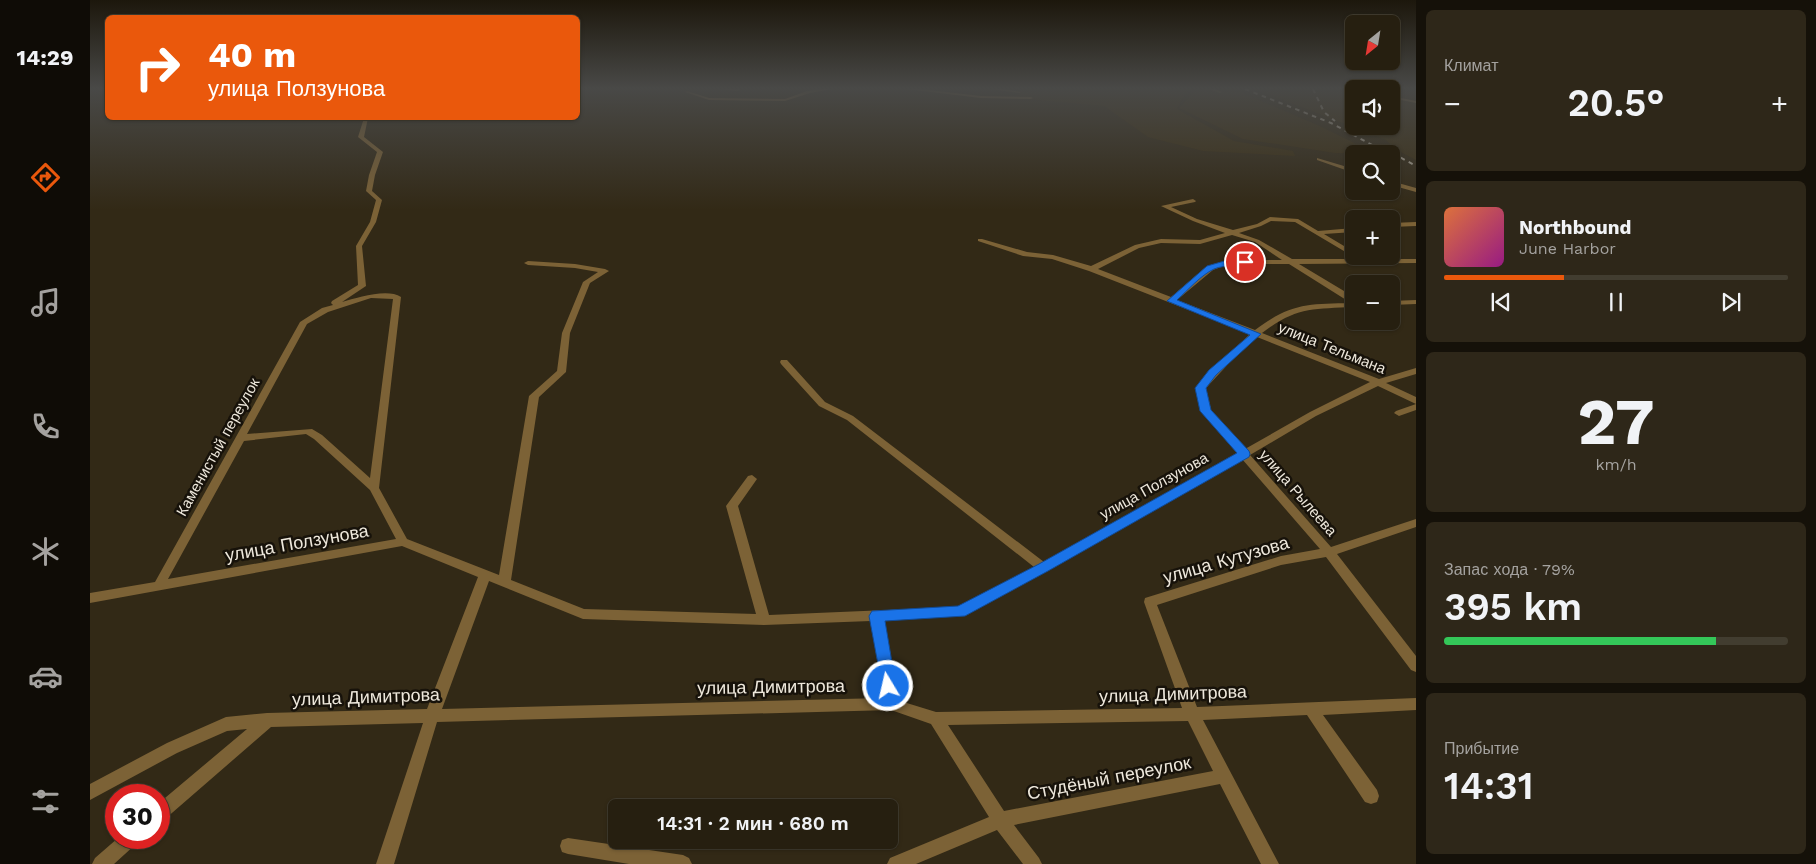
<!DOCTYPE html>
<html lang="ru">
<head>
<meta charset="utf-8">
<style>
  body { margin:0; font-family:"Work Sans",sans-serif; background:#2e2719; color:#f1f3f6; height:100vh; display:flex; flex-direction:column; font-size:19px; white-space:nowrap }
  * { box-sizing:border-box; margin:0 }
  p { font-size:16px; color:#a4a29f }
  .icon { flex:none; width:28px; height:28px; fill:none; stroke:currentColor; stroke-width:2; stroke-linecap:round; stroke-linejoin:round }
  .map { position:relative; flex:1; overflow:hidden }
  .details { display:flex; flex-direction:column; gap:10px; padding:10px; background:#151109; width:400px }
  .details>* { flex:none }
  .top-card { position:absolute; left:15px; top:15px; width:475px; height:105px; border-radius:8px; box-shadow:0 1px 4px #0004,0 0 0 1px #423d30; background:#ea580c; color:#fff; overflow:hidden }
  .needle { width:32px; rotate:210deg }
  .fabs { position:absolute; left:1255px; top:15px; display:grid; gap:10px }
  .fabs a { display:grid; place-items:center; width:55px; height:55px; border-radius:8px; background:#261f10; box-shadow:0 1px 4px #0004,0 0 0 1px #423d30; font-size:25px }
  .speed { position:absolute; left:15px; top:784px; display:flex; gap:10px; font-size:25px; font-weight:700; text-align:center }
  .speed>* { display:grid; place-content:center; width:65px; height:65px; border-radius:50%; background:#261f10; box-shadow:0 1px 4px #0004,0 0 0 1px #423d30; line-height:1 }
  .speed .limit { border:8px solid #d22; background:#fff; color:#111 }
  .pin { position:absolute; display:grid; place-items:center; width:42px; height:42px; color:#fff; margin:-21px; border:2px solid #fff; border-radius:50%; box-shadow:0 1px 5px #0007 }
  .me { position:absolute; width:55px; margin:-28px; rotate:351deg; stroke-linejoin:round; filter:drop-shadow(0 0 4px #0008) }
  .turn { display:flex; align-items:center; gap:18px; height:105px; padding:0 20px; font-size:22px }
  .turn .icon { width:65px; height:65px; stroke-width:2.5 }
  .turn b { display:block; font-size:35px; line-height:42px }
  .big { font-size:38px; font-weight:600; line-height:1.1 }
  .details .widget { flex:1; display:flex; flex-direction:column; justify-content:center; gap:8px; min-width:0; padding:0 18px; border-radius:8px; background:#2e2719 }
  .details .dial { align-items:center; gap:0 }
  .dial b { font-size:65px; line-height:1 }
  .song { display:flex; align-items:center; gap:15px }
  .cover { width:60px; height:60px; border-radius:8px; background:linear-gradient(135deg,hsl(20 70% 55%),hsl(310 70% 35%)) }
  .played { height:5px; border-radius:2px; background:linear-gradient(90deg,#ea580c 35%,#423d30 35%) }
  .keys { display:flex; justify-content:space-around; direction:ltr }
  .heat { display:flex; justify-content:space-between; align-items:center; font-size:28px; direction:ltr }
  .charge { height:8px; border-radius:4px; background:linear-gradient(90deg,#34c759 79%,#423d30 0) }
  .trip { position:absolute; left:518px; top:799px; width:290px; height:50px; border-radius:8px; background:#261f10; box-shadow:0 1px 4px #0004,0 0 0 1px #423d30; font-weight:600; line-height:50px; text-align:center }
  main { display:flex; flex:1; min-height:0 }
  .dock { display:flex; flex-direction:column; width:90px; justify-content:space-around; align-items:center; background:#0f0c06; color:#a4a29f }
  .dock .icon { width:35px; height:35px }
  .dock .active { color:#ea580c }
  .dock b { font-size:22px; color:#f1f3f6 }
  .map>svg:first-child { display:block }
  .built { fill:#3a2e13 }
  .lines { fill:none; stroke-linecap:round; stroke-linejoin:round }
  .minor { fill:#7c6236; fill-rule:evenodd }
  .rail { stroke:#a49d8e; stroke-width:2; stroke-dasharray:4.5 4.5; stroke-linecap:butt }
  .route { fill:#1a73e8; stroke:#114b97 }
  .labels { text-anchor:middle; stroke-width:5; stroke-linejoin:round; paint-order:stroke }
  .street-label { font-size:15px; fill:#eee8dc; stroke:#17120a }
  .near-street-label { font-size:18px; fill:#eee8dc; stroke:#17120a }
</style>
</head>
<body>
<main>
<nav class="dock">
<b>14:29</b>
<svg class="icon active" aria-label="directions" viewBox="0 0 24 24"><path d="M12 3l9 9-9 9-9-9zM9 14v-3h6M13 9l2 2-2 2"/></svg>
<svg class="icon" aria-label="music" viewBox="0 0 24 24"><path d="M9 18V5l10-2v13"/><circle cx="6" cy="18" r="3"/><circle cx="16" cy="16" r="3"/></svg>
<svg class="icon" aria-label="phone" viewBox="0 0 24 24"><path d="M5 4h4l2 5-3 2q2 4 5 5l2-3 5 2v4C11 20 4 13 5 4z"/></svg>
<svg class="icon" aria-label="climate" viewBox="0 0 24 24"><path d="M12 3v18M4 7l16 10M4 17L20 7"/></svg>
<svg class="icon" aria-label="car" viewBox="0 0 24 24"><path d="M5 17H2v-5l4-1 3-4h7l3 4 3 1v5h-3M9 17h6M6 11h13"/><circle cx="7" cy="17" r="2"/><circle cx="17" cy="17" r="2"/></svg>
<svg class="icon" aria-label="filters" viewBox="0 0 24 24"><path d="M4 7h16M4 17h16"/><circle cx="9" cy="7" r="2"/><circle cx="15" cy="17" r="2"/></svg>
</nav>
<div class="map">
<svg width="1326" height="864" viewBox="0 0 1326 864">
  <rect width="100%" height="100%" fill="#322916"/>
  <path class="built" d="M932,89h170l-8,7 -7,13 57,32 59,10 2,5 -92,-5 -55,-14 -44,-31 -88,-8z
    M1107,89h36l89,38 54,27 -41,-1 -92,-14 -64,-31z
    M1165,89h99v37h37v-37h25v71l-21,-11 -9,-9z"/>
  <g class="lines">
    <path class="minor" d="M626,89h23l1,1 -2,1z
      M731,89h11l-22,4 -25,8 -76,-1 -24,-8 2,-1 22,7 76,1 22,-8z
      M816,89h14l61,7 50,1 2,1 -2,1 -50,-1z
      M900,89h14l17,3 -2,1z
      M1119,89h6l7,3 -2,1z
      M1257,89h7v2l-7,-1z
      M1301,96l25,5v2l-25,-5z
      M274,118h4l-4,19 19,15 -8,23 -3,16 10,9 -6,22 -14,24 4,40 -24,16c15,-4 45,-14 59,-5l-22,191 28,51 92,36 30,-179 28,-25 5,-38 21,-51 15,-10 -23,-4 -47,-3 -4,-2 4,-2 47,3 30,5 4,2 -19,12 -20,50 -4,39 -27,25 -28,183 73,29 172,5 -30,-108 22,-30 4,-1 5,4 -19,27 31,109 189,-8 76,-40 -187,-147 -28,-14 -38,-42 -1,-2 1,-2h6l38,42 28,14 191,146 193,-109 -36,-42 -5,-23 19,-21 35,-33 -161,-63 -37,-12 -29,-3 -45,-15v-2h4l45,13 26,3 38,11 44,-21 26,-6 39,1 25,-7 -32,-12 -32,-15 32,-7 3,2 -1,1 -24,5 26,12 36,11 24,-6 13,-7 28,2 20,12 36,-3v4l-30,2 30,18v4h3l-3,1 -59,-35 -24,-1 -10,5 -22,7 20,7 33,19h124v4l-117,1 55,33v10c-42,2 -58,0 -92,26l117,46 37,-11v6l-30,9 30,14v7l-38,-18 -62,30 -66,39 81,92 85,-28v8l-79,27 79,102v16l-5,-2 -85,-113 -45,8 -124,40 40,102 219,-9v12l-93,5 54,75 2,6 -2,6 -6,2 -6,-2 -58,-87 -104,5 76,144h-18l-41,-80 -206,41 25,33 3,6h-19l-26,-34 -81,34h-29l3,-6 99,-41 -58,-93 -40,-14 -454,12 -43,142h-18l47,-141 -152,4 -106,92 -6,2v-18l88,-74 -20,2 -50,22 -87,47v-16l77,-41 59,-26 41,-4 160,-4 51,-132 -76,-31 -312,57v-10l65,-11 145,-260 22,-14 11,-3 -2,-2 1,-2 26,-16 -2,-39 14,-24 6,-22 -10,-9 3,-16 8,-23 -19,-15zM1142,235l23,7 27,18h-54l-21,6 -36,31 -73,-28 41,-21 22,-5 39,1zM1139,264h60l62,39c-43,1 -60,0 -96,27l-78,-30 36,-30zM281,298l22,1 -23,179 -48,-43 -10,-6 -65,5 60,-110 21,-12zM1167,337l113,45 -60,30 -65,37 -34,-39 -5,-22 27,-29zM216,434l8,5 56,51 26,49 -228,40 76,-138zM1152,459l78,90 -39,7 -136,42 -1,4 38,106 -246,4 -39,-12 -13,-80 81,-4 82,-45zM399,581l94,38 181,6 107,-4 12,77 -441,11zM1098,721l25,50 -209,40 -56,-86z
      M1227,158l37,11v4l-37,-13z
      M1301,181l25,7v4l-25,-7z
      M1326,222v4l-25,1v-4z
      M1326,300v4l-25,1v-4z
      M1326,404v6l-17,6 -5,-3 2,-2z
      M28,838h20l-2,6 -22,20h-22l3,-6z
      M478,838l115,17 6,3 3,6h-63l-61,-10 -6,-2 -2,-6 2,-6z"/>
    <path class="rail" d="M1155,89l86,34 58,31
      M1223,89l11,23 11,9
      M1295,149l31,17"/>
  </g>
  <linearGradient id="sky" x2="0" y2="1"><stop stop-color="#1c170c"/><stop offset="0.42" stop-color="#494947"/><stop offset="1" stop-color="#494947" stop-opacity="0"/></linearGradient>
  <rect width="1326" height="210" fill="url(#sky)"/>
  <path class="route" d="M1138,260h17l4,2c-8,6 -24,2 -35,7 -13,6 -26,21 -37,31l84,34 -45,41 -10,13 5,22 38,41 1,3 -1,3 -201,114 -83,45 -80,5 11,65 -2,5 -6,2 -5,-2 -14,-75 3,-5 86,-5 81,-42 198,-111 -37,-42 -5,-23 14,-18 41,-35 -83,-34 40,-35z"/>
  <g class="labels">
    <g class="street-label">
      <text transform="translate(1242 348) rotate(22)" y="5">улица Тельмана</text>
      <text transform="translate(128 447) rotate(-61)" y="5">Каменистый переулок</text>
      <text transform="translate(1064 486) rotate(-29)" y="5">улица Ползунова</text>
      <text transform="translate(1208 493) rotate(49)" y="5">улица Рылеева</text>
    </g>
    <g class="near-street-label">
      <text transform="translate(207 543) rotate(-10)" y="6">улица Ползунова</text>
      <text transform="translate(1136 560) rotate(-16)" y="6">улица Кутузова</text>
      <text transform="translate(681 687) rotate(-1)" y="6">улица Димитрова</text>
      <text transform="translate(1083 694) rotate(-2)" y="6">улица Димитрова</text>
      <text transform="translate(276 697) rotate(-2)" y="6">улица Димитрова</text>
      <text transform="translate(1019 778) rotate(-11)" y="6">Студёный переулок</text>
    </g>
  </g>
</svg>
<div class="fabs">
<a><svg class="needle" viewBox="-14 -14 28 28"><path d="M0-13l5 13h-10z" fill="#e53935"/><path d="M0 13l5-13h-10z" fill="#a4a29f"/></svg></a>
<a><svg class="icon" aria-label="sound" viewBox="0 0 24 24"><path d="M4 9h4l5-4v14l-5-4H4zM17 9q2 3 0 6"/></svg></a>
<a><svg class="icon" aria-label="search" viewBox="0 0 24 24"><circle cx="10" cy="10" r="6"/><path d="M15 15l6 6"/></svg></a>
<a>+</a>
<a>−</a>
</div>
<div class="speed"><div class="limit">30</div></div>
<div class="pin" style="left:1155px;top:262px;background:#d93025"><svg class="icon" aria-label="arrive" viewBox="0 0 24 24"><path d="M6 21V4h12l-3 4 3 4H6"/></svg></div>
<svg class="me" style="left:798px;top:686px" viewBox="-20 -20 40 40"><circle r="17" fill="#1a73e8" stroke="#fff" stroke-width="3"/><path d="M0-11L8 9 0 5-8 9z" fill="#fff"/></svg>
<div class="trip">14:31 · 2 мин · 680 m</div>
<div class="top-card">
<div class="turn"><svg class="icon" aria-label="right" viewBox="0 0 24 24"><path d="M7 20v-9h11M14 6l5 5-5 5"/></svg><div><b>40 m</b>улица Ползунова</div></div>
</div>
</div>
<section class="details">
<div class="widget"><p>Климат</p>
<div class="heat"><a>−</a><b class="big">20.5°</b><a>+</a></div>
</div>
<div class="widget">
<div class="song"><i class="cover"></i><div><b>Northbound</b><p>June Harbor</p></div></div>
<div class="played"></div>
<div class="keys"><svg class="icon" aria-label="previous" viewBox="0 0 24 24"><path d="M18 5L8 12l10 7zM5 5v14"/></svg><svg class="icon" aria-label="pause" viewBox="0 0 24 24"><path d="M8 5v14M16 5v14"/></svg><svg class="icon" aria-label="next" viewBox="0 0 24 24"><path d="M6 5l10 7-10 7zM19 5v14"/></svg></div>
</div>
<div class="widget dial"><b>27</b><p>km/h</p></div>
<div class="widget"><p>Запас хода · 79%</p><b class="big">395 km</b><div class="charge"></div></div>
<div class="widget"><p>Прибытие</p><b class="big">14:31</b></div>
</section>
</main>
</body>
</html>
